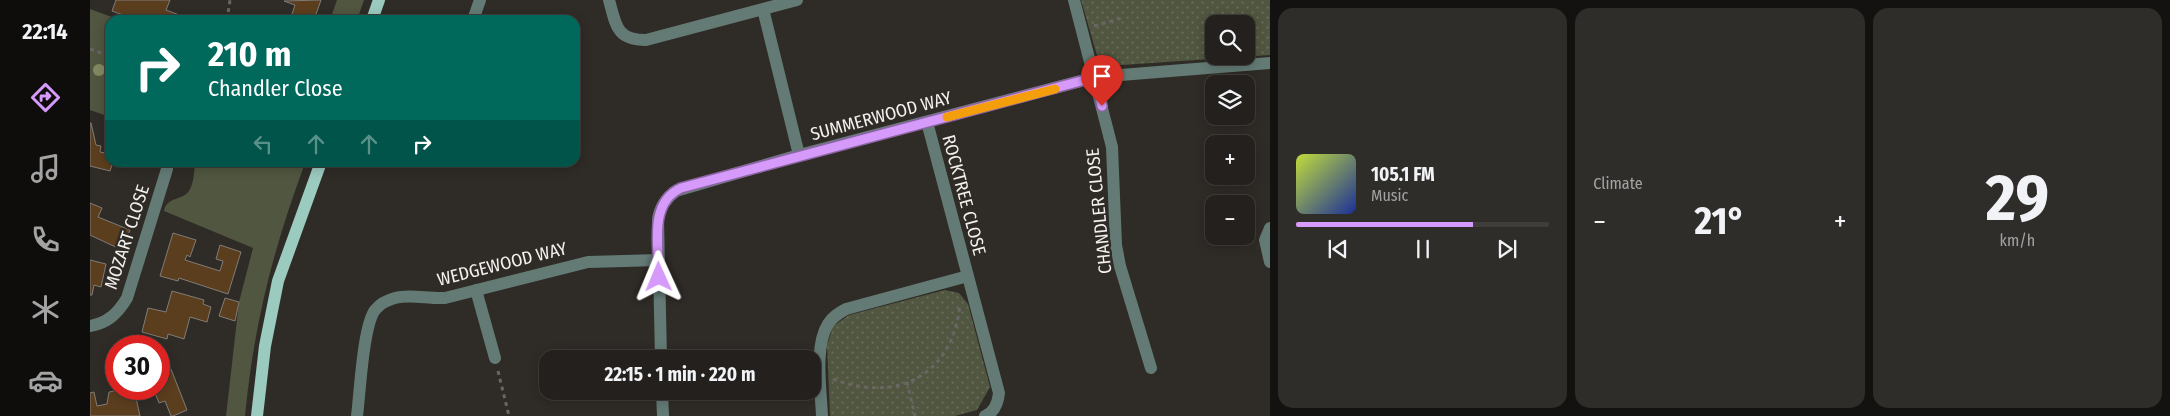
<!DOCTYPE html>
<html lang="en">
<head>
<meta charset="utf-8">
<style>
  body { margin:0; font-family:"Fira Sans Condensed",sans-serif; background:#2f2d2a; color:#f1f3f6; height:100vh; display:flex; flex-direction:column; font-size:19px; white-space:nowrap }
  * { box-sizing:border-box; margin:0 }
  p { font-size:16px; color:#a3a3a4 }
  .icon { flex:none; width:28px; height:28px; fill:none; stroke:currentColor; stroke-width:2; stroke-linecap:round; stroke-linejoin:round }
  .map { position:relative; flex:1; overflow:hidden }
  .sheet { display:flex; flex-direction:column; gap:8px; padding:8px; background:#131210; width:900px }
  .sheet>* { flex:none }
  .hud { position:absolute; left:15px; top:15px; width:475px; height:152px; border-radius:15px; box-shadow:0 2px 12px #0003,0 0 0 1px #403e3b; background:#00695c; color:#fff; overflow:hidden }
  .buttons { position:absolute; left:1115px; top:15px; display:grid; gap:10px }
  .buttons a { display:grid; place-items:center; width:50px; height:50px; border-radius:10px; background:#23201d; box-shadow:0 2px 12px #0003,0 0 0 1px #403e3b; font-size:25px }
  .speed { position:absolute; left:15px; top:335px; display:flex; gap:10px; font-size:25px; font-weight:700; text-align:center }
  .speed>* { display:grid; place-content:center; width:65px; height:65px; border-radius:50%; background:#23201d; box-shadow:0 2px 12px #0003,0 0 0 1px #403e3b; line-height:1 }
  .speed .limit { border:8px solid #d22; background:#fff; color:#111 }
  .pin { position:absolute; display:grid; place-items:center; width:42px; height:42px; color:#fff; margin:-51px -21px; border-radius:50% 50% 50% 0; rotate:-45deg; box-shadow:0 0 5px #0007 }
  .pin .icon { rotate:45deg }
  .me { position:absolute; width:55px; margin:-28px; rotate:359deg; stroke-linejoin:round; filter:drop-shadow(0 0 4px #0008) }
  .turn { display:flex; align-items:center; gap:18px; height:105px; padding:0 20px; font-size:22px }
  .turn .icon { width:65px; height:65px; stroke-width:2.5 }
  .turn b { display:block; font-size:35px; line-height:42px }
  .lanes { display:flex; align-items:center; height:48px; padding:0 20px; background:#0003; justify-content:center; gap:25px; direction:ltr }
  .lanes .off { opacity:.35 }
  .big { font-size:38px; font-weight:700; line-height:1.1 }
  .sheet .widget { flex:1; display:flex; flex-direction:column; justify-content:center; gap:8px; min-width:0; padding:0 18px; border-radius:15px; background:#2f2d2a }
  .sheet .dial { align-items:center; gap:0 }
  .dial b { font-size:65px; line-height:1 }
  .song { display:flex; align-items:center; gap:15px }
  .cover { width:60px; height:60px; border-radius:8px; background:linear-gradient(135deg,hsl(70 70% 55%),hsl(230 70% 35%)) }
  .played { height:5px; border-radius:2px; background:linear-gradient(90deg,#d69bfa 70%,#403e3b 70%) }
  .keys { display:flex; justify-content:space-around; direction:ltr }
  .heat { display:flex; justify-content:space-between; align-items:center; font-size:28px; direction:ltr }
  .sheet .tiles { flex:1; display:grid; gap:8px; grid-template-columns:repeat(3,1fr) }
  .trip { position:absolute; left:449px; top:350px; width:282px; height:50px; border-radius:15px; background:#23201d; box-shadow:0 2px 12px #0003,0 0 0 1px #403e3b; font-weight:700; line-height:50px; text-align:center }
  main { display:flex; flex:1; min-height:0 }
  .menu { display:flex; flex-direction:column; width:90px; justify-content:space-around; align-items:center; background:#0e0d0c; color:#a3a3a4 }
  .menu .icon { width:35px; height:35px }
  .menu .current { color:#d69bfa }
  .menu b { font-size:22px; color:#f1f3f6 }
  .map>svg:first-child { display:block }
  .green { fill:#50563f }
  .park { fill:url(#park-dots); fill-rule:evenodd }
  .building { fill:#5b3e1e; stroke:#817c78 }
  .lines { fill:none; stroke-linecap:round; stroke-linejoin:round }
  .path { stroke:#6a6663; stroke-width:3; stroke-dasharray:4 4; stroke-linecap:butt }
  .minor { stroke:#647b75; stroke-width:12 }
  .major { stroke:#9bcabf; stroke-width:12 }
  .tree { fill:#828a63 }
  .route-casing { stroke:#8b65a2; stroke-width:12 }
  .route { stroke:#d69bfa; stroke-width:9 }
  .slow { stroke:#f59e0b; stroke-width:9 }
  .labels { text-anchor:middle; stroke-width:5; stroke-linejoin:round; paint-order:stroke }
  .street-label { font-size:18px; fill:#f3f0ee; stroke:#2f2b27 }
</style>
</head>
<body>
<main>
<nav class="menu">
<b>22:14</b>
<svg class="icon current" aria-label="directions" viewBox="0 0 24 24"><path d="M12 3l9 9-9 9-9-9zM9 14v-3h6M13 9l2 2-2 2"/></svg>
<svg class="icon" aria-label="music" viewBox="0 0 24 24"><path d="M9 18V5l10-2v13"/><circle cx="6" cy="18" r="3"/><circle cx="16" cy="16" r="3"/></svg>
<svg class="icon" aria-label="phone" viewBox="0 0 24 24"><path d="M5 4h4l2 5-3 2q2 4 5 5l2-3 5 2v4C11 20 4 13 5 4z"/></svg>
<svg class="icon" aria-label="climate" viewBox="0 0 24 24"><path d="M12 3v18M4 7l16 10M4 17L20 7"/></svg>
<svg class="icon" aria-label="car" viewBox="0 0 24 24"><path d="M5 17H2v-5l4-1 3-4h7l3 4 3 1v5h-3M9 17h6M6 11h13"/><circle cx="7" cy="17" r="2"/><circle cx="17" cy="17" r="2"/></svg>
</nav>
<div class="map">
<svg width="1180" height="416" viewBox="0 0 1180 416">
  <defs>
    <pattern id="park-dots" width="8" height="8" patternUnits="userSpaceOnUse" patternTransform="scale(1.25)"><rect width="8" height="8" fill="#50563f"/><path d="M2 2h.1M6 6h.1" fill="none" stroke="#6a6f5b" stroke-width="1.8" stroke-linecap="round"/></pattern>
  </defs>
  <rect width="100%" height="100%" fill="#2f2b27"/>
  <path class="green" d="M247,0h27l-7,20h-27z
    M0,9l30,11h-10v97l-20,-7z
    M105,163h110c-32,87 -51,160 -60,253h-19l13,-114 14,-54 -89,-37c3,-15 18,-10 25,-20 5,-8 5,-19 6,-28z"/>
  <path class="park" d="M991,0h189v55l-163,11 -9,-7zM1124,24h32v32h-32z
    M855,290l14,3 9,11 22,83 -13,23 -22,6h-125l-3,-71 6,-19 16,-11z"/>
  <path class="building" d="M26,0h54l-4,10 24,9 -53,1 -25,-9z
    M231,0l-7,20h-24l5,-15 -11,-4z
    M0,123h1l5,22 5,1 -1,6 10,2v8h3l-3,9 -20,-5z
    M0,203l12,5 -4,9 32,13 -8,20 -32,-15z
    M83,233l23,7 -6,17 -3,-2 -2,5 35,11 3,-10 -7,-2 4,-14 21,7 -13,42 -49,-16 -1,3 -18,-5z
    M0,260l16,4 -5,23 -7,-2 -2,10h-2z
    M82,291l32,9 -1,4 8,3 -4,15 -17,-5 -6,22 -16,-5 -1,5 -25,-7 6,-24 18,4z
    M135,298l14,4 -4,19 -16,-5z
    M81,369l16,41 -14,6h-2l-6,-15 -6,2 -4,-10 8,-4 -4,-14z
    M36,389h8l6,27h-50v-23l4,-1 3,14 10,-2 2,-12z"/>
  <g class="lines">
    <path class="path" d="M137,20l3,-20
      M1004,26l28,-8
      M0,49l20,7
      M408,371l11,45
      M743,379c65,25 120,-4 127,-75
      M817,382l8,34"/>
    <path class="minor" d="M519,0c7,25 7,40 37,40l151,-40
      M984,0l38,147 4,98 4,21 31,102
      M673,9l36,146
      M383,20l7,-20
      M837,122l72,271c-1,10 -4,19 -14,23
      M1180,228l-5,12 5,22
      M386,290l19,68
      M0,326c18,-3 28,-13 37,-28l40,-129
      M571,359l-3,-140c2,-12 8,-21 18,-28l123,-36 297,-78 174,-14
      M572,391l1,25
      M267,416c3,-23 6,-90 18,-106 5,-6 12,-10 20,-12 15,-4 33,1 50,0l143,-36 71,-2
      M732,416c-1,-26 -8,-70 6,-92 4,-7 11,-11 18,-15l122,-33"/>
    <path class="major" d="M282,20l7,-20
      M167,416l8,-70 13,-65 43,-119"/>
  </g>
  <circle class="tree" cx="9" cy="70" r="6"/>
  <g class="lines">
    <g class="route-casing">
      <path id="route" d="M569,277c0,-30 -11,-74 22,-89l415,-111 6,29"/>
    </g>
    <use href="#route" class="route"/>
    <path class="slow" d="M857,117l108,-28"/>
  </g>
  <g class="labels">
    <g class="street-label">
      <text transform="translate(791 116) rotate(-15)" y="6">SUMMERWOOD WAY</text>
      <text transform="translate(874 195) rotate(75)" y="6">ROCKTREE CLOSE</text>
      <text transform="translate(1009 211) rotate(-96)" y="6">CHANDLER CLOSE</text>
      <text transform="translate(37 237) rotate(-72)" y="6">MOZART CLOSE</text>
      <text transform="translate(412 264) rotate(-14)" y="6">WEDGEWOOD WAY</text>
    </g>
  </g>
</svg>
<div class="buttons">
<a><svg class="icon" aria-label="search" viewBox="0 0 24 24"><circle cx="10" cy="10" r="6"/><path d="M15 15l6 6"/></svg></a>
<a><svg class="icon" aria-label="layers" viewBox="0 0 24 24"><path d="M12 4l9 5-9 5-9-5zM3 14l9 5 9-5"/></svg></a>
<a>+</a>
<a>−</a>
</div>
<div class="speed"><div class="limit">30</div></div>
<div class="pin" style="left:1012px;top:106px;background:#d93025"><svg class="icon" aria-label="arrive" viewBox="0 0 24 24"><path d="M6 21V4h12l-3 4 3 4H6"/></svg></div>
<svg class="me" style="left:569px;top:277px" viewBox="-20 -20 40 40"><path d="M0-17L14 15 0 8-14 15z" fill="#d69bfa" stroke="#fff" stroke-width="4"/></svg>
<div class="trip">22:15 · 1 min · 220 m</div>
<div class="hud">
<div class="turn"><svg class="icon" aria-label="right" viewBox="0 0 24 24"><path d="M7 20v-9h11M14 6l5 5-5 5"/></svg><div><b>210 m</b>Chandler Close</div></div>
<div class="lanes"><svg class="icon off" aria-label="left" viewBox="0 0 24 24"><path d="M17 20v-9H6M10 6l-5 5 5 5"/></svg><svg class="icon off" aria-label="ahead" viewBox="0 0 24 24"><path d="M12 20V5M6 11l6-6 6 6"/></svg><svg class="icon off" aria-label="ahead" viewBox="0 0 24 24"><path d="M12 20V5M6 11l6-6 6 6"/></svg><svg class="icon" aria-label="right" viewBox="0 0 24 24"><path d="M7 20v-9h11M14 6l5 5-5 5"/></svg></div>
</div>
</div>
<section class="sheet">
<div class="tiles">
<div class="widget">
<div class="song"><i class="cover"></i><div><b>105.1 FM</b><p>Music</p></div></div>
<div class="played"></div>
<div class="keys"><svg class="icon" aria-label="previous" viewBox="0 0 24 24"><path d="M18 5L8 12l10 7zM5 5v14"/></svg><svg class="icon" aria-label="pause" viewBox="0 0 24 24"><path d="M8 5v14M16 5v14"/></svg><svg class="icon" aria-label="next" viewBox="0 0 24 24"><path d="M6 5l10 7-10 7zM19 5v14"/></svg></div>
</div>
<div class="widget"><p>Climate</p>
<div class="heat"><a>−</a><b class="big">21°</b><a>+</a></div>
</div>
<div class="widget dial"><b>29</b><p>km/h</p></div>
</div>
</section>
</main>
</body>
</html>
